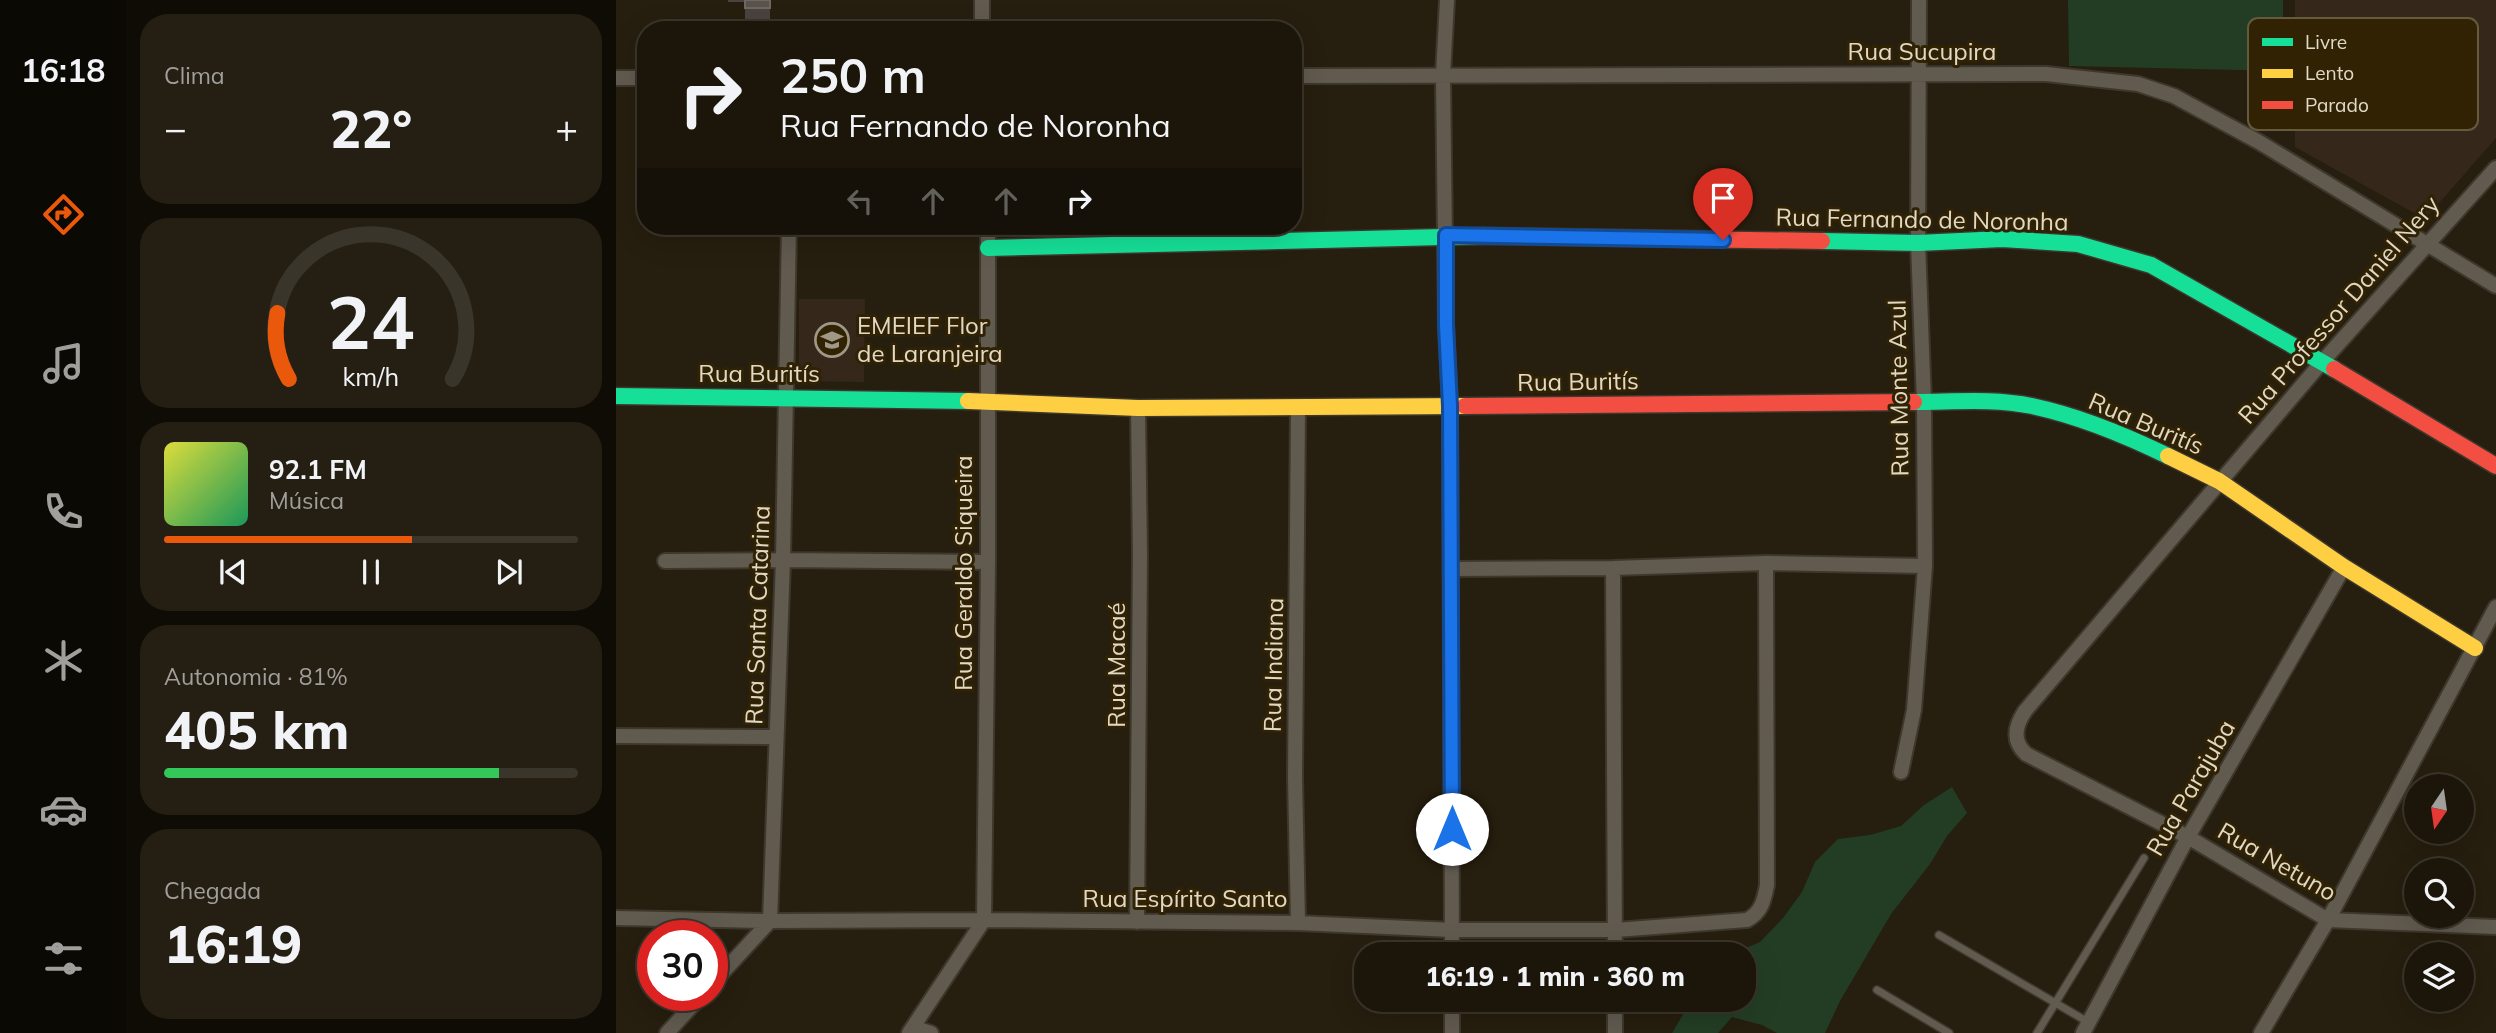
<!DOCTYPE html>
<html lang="pt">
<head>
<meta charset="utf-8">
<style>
  body { margin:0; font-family:Mulish,sans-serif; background:#251f13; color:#f1f3f6; height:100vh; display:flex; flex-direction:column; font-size:26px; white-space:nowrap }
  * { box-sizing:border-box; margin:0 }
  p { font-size:23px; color:#a09f9c }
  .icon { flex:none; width:38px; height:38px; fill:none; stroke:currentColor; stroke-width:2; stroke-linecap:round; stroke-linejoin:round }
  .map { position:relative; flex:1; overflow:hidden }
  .drawer { display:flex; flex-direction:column; gap:14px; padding:14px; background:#0f0c06; width:490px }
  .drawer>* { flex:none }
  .hud { position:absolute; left:21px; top:21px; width:665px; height:214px; border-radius:28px; box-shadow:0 7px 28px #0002,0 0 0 2px #3a352b; background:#1c160a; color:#f1f3f6; overflow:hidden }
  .needle { width:46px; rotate:193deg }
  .tools { position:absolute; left:1788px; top:774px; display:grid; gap:14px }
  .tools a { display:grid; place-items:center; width:70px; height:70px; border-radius:50%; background:#1c160a; box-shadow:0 7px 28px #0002,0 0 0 2px #3a352b; font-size:35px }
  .speed { position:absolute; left:21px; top:920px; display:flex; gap:14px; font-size:35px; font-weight:700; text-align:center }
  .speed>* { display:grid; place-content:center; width:91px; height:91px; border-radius:50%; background:#1c160a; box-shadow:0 7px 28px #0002,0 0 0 2px #3a352b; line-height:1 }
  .speed .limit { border:10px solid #d22; background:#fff; color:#111 }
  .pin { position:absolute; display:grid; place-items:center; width:60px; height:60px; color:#fff; margin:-72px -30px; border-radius:50% 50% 50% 0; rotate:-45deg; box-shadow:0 0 7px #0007 }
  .pin .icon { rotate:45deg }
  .me { position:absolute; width:77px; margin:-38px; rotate:0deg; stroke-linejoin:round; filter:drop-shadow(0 0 5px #0008) }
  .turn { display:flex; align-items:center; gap:24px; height:147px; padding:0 28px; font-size:32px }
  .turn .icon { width:91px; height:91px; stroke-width:2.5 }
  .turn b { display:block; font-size:49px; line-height:60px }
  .lanes { display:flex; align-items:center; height:66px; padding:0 28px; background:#0003; justify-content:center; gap:35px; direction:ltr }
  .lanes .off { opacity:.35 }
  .big { font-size:52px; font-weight:800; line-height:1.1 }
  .drawer .widget { flex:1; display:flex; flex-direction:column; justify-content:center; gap:10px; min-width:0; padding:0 24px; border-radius:28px; background:#251f13 }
  .drawer .dial { align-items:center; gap:0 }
  .dial svg { height:182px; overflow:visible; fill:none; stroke:#3a352b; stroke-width:7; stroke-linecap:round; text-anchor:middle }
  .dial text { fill:#f1f3f6; stroke:none }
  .song { display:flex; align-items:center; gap:21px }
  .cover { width:84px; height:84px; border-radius:10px; background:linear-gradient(135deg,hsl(60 70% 55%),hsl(150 70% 35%)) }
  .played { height:7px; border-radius:4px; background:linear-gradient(90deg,#ea580c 60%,#3a352b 60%) }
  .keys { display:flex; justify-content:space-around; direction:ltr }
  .heat { display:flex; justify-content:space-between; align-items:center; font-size:38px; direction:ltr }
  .charge { height:10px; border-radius:5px; background:linear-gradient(90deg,#34c759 81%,#3a352b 0) }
  .trip { position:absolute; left:738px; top:942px; width:402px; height:70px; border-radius:28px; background:#1c160a; box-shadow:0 7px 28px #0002,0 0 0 2px #3a352b; font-weight:800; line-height:70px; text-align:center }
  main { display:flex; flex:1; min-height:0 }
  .menu { display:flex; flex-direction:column; width:126px; justify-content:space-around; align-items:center; background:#0b0904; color:#a09f9c }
  .menu .icon { width:49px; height:49px }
  .menu .active { color:#ea580c }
  .menu b { font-size:32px; color:#f1f3f6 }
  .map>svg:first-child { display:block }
  .education { fill:#35281a }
  .green { fill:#233d24 }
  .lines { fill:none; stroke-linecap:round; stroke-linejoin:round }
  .lane-casing { stroke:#3d372c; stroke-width:10 }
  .street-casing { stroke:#3d372c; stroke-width:18 }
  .fast-casing { stroke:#3d372c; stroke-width:19 }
  .slow-casing { stroke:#3d372c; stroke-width:19 }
  .jam-casing { stroke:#3d372c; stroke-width:19 }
  .lane { stroke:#605a4f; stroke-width:7 }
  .street { stroke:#605a4f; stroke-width:14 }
  .fast { stroke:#16e098; stroke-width:16 }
  .slow { stroke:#ffcf43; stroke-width:16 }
  .jam { stroke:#f24e42; stroke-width:16 }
  .wall { fill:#49423e }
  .building { fill:#5a534d; stroke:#6f6860; stroke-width:2 }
  .route-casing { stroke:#114b97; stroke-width:18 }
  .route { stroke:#1a73e8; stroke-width:12 }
  .labels { text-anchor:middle; stroke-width:6; stroke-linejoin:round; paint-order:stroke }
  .street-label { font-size:24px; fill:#e1d9c7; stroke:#302203 }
  .poi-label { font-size:24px; fill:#e1d9c7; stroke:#302203; text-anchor:start }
  .key { fill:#302203; stroke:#65593e; stroke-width:2 }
  .key-label { font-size:19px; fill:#e1d9c7 }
</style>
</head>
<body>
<main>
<nav class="menu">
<b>16:18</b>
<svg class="icon active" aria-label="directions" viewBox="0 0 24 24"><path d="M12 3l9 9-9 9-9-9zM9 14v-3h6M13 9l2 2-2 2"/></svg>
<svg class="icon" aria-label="music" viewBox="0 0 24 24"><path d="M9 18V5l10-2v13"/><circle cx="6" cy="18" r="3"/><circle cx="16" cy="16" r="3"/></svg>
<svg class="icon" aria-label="phone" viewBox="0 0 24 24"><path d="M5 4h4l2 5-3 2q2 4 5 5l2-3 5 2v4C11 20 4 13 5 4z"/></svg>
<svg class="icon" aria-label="climate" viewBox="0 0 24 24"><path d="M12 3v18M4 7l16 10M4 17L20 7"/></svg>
<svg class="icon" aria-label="car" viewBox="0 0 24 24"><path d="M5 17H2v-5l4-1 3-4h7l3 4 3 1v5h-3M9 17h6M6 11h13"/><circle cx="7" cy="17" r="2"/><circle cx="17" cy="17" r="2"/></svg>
<svg class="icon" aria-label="filters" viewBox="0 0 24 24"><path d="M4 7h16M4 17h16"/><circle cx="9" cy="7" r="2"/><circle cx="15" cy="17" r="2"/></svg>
</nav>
<section class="drawer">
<div class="widget"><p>Clima</p>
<div class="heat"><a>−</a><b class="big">22°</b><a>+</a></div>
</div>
<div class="widget dial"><svg viewBox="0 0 100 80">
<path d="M14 69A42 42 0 1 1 86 69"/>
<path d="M14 69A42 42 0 0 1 9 40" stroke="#ea580c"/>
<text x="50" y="56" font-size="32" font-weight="700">24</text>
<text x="50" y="72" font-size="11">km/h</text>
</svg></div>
<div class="widget">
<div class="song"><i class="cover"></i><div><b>92.1 FM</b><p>Música</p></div></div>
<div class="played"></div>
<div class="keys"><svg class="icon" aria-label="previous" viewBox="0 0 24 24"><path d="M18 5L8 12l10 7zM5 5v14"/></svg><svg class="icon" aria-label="pause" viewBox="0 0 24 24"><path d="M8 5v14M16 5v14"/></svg><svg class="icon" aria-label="next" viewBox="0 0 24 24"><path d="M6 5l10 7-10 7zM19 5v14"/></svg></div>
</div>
<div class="widget"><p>Autonomia · 81%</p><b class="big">405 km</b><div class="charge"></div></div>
<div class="widget"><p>Chegada</p><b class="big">16:19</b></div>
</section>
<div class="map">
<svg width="1880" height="1033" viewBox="0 0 1880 1033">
  <rect width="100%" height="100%" fill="#261e0e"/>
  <path class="education" d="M1679,0h201v138l-71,81 -130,-72z
    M183,299h66l-1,83 -65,-1z"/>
  <path class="green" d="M1452,0h215v71l-214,-5z
    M1336,787l15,26 -20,23 -17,28 -39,50 -51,87 -15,32h-48l-15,-8 -30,-8 -14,16h-46l20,-34h53v-45h-13l28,-12 23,-24 19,-26 13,-30 23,-23 32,-4 31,-9 23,-21z"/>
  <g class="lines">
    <g class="lane-casing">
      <path id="lane" d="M1323,935l149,87
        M1261,990l72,43
        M1421,1033l107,-175"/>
    </g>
    <g class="street-casing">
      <path id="street" d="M366,0v30
        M831,0l-4,75 3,250 4,81 2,548
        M677,76l753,-2 92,10 36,12 85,46 237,144
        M0,78h30
        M1880,168l-174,194 -297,349c-10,15 -13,30 1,43l162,83 140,83 168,7
        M49,561l118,-1 205,2
        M997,568l2,386
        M835,569l162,-1 153,-5 159,3
        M0,736l160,1
        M1285,772l13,-62 11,-144 -1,-164 -6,-159 1,-243
        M0,918l154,3 214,-1 314,3 154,7h164l131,-10c15,-8 17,-20 20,-35l-1,-322
        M521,922l3,-368 -2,-146
        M682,923l-3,-146 3,-369
        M96,984l58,-63 13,-361 6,-334
        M299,1028l16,5
        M51,1033l34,-37
        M293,1033l75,-113 4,-358v-336
        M836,1033v-34
        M999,1033v-34
        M1467,1033l105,-196 156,-270
        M1645,1033l67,-113 168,-313"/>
    </g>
    <g class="fast-casing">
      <path id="fast" d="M1206,241l96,2 84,-4 76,5 73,21 183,104
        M372,248l496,-12
        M0,396l352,5
        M1298,402c39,0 79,-4 118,4 47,10 93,29 136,50"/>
    </g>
    <g class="slow-casing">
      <path id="slow" d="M352,401l170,7 327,-2
        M1552,456l51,25 125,86 131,81"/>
    </g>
    <g class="jam-casing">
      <path id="jam" d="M868,236l338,5
        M1718,369l162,97
        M849,406l449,-4"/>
    </g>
    <use href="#lane" class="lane"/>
    <use href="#street" class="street"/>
    <use href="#fast" class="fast"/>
    <use href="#slow" class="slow"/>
    <use href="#jam" class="jam"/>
  </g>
  <path class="wall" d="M112,0h42v28h-25v-26h-17z"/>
  <path class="building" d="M129,0h25v8h-25z"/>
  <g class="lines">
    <g class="route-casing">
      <path id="route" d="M836,829l-2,-423 -4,-81v-90l277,5"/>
    </g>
    <use href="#route" class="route"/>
  </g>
  <defs>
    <g id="school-ring" transform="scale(1.75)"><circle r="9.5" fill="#302203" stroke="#a09886" stroke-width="1.5"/><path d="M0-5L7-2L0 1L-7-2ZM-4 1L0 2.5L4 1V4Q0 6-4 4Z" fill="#a09886"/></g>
  </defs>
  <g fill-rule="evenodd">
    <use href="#school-ring" x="216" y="340"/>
  </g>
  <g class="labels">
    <g class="street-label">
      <text x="1306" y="60">Rua Sucupira</text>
      <text transform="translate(1306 220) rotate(1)" y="8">Rua Fernando de Noronha</text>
      <text transform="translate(1723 310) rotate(-49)" y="8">Rua Professor Daniel Nery</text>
      <text x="143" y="382">Rua Buritís</text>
      <text transform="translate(962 382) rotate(-1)" y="8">Rua Buritís</text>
      <text transform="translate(1283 388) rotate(-91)" y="8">Rua Monte Azul</text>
      <text transform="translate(1530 424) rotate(23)" y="8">Rua Buritís</text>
      <text transform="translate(348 573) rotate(-90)" y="8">Rua Geraldo Siqueira</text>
      <text transform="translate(142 615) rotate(-88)" y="8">Rua Santa Catarina</text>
      <text transform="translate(501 665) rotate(-90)" y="8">Rua Macaé</text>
      <text transform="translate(658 665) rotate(-89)" y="8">Rua Indiana</text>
      <text transform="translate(1575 788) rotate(-60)" y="8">Rua Parajuba</text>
      <text transform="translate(1661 862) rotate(30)" y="8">Rua Netuno</text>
      <text x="569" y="907">Rua Espírito Santo</text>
    </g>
    <g class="poi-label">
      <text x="241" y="334">EMEIEF Flor<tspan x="241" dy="28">de Laranjeira</tspan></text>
    </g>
  </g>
  <rect x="1632" y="18" width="230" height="112" rx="10" class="key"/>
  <rect x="1646" y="38" width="31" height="8" fill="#16e098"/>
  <rect x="1646" y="69" width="31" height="9" fill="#ffcf43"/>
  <rect x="1646" y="101" width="31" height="8" fill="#f24e42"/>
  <g class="key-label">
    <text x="1689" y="49">Livre</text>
    <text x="1689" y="80">Lento</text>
    <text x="1689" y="112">Parado</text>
  </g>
</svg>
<div class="tools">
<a><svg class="needle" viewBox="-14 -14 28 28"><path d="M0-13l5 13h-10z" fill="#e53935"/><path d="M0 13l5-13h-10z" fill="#a09f9c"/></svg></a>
<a><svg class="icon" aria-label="search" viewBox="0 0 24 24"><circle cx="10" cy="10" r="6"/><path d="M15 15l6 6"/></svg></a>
<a><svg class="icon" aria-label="layers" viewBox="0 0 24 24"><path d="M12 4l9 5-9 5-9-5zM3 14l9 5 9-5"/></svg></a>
</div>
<div class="speed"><div class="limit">30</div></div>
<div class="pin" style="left:1107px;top:240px;background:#d93025"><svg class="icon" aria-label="arrive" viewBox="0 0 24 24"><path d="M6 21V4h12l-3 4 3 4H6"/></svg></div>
<svg class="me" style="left:836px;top:829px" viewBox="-20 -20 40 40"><circle r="19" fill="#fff"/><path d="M0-13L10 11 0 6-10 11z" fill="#1a73e8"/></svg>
<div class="trip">16:19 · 1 min · 360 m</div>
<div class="hud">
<div class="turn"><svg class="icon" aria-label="right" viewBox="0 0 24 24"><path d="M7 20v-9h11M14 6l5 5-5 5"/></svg><div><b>250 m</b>Rua Fernando de Noronha</div></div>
<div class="lanes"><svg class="icon off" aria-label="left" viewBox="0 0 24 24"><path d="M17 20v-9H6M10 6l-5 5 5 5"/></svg><svg class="icon off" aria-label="ahead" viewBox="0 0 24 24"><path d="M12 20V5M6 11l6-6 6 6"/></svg><svg class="icon off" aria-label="ahead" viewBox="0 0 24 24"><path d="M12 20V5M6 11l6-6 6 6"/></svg><svg class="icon" aria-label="right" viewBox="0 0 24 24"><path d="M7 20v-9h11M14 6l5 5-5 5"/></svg></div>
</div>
</div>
</main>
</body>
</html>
